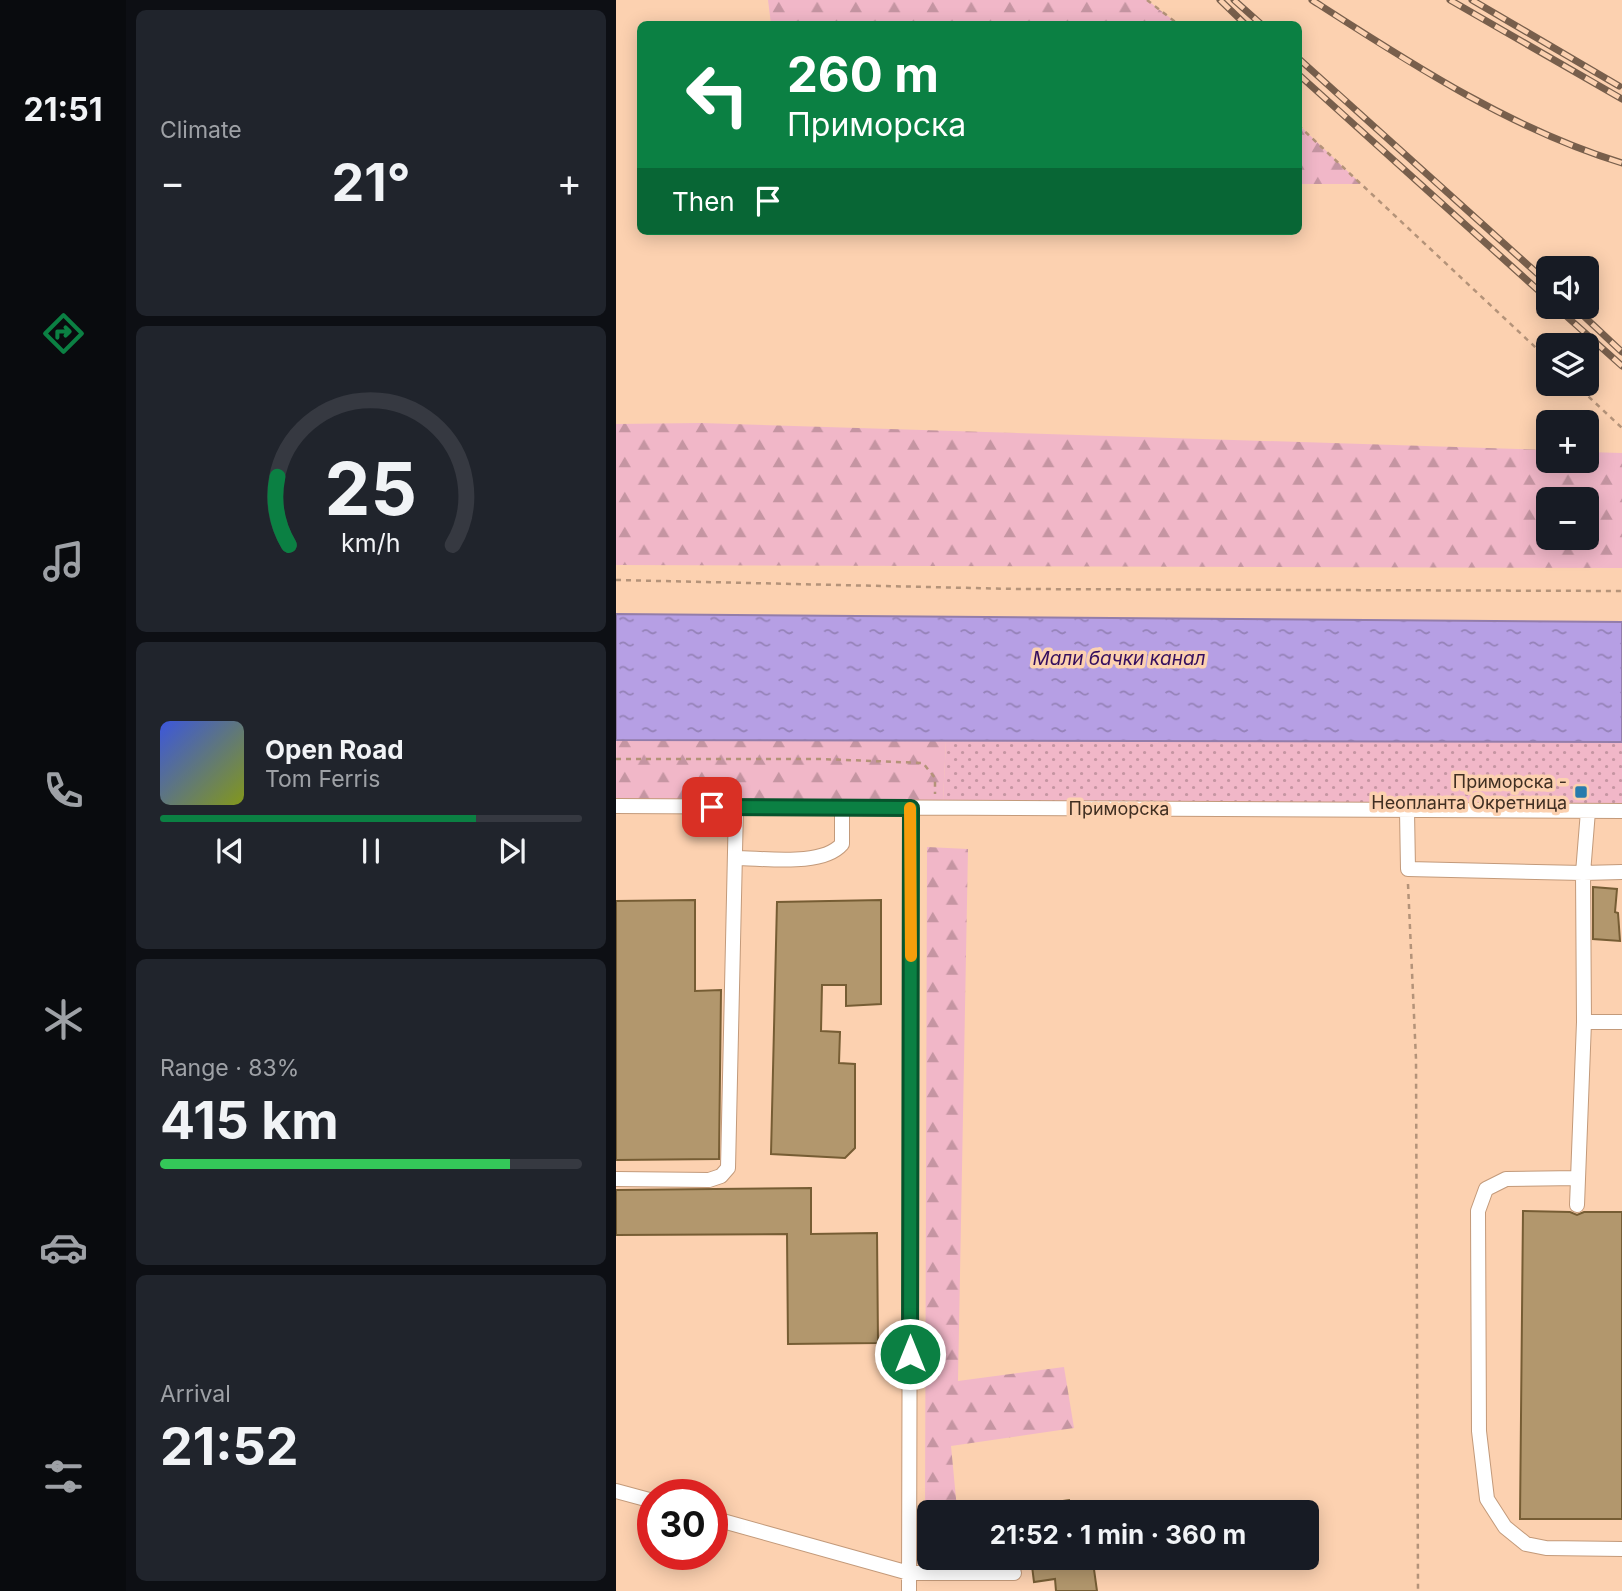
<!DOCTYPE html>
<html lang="en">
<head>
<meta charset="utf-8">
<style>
  body { margin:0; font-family:Inter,sans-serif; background:#20242c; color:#f1f3f6; height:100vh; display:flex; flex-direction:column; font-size:26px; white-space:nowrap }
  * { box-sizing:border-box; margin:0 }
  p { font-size:23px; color:#9ea1a6 }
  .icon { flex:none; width:38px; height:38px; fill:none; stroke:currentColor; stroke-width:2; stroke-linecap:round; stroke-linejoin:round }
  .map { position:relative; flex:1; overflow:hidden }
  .sheet { display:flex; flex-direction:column; gap:10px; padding:10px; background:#0d0f14; width:490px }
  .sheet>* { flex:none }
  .top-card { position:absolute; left:21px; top:21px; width:665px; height:214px; border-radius:10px; box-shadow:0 4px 18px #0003; background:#0b8043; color:#fff; overflow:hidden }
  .fabs { position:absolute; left:920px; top:256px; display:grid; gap:14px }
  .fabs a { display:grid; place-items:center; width:63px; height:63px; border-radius:10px; background:#171b24; box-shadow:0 4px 18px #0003; font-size:35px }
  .speed { position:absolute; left:21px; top:1479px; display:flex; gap:14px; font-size:35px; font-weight:700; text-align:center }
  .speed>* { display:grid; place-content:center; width:91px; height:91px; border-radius:50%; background:#171b24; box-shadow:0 4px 18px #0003; line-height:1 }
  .speed .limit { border:10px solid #d22; background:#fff; color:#111 }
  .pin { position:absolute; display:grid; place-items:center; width:60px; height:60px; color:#fff; margin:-30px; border-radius:14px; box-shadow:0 4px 10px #0006 }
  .me { position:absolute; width:77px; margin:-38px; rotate:0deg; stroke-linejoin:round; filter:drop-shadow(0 0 5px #0008) }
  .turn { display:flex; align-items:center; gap:24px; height:147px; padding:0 35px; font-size:32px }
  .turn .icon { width:91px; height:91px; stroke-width:2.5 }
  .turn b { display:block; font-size:49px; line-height:60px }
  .then { display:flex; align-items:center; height:66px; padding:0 35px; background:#0003; gap:14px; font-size:26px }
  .big { font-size:52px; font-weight:700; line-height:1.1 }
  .sheet .tile { flex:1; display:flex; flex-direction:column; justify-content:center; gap:10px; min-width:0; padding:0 24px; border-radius:10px; background:#20242c }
  .sheet .dial { align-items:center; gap:0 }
  .dial svg { height:182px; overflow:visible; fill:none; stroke:#363941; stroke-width:7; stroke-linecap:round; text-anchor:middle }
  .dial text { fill:#f1f3f6; stroke:none }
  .song { display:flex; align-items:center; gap:21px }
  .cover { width:84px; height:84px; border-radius:10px; background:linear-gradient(135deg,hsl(230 70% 55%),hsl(70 70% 35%)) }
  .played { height:7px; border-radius:4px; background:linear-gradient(90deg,#0b8043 75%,#363941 75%) }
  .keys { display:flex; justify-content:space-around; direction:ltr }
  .heat { display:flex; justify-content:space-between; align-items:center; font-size:38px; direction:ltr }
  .charge { height:10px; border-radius:5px; background:linear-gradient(90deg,#34c759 83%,#363941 0) }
  .trip { position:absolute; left:301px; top:1500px; width:402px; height:70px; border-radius:10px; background:#171b24; box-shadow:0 4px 18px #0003; font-weight:700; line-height:70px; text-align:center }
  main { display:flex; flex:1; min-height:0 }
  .menu { display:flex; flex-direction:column; width:126px; justify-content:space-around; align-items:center; background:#090b0e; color:#9ea1a6 }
  .menu .icon { width:49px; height:49px }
  .menu .current { color:#0b8043 }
  .menu b { font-size:32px; color:#f1f3f6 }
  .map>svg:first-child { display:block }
  .green { fill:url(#green-dots) }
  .forest { fill:url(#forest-firs); fill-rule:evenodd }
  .water { fill:url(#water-ripples); stroke:#937daa; stroke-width:2 }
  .building { fill:#b2976d; stroke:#765d34; stroke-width:2 }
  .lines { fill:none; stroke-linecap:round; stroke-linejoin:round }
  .minor-casing { stroke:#c39a7a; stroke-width:16 }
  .path { stroke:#b49379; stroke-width:2.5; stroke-dasharray:5 5; stroke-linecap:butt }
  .minor { stroke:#fff; stroke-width:14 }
  .rail-casing { stroke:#785f4c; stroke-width:7 }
  .rail { stroke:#fcd1b0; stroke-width:4.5; stroke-dasharray:13; stroke-linecap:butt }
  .route-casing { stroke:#07532c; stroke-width:18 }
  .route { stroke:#0b8043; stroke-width:12 }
  .slow { stroke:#f59e0b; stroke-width:12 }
  .poi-dot { fill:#287bac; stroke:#fcd1b0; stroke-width:2.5 }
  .labels { text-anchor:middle; stroke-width:7; stroke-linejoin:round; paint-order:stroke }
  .poi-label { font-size:18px; fill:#402f22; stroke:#fcd1b0; text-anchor:end }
  .street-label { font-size:18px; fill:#402f22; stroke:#fcd1b0 }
  .water-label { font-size:19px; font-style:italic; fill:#340e5e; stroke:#fcd1b0 }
</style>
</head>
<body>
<main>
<nav class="menu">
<b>21:51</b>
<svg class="icon current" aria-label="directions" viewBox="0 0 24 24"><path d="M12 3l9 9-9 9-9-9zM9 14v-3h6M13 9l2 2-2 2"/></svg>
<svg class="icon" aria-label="music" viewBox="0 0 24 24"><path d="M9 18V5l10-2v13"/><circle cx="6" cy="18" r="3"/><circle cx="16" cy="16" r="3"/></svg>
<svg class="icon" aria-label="phone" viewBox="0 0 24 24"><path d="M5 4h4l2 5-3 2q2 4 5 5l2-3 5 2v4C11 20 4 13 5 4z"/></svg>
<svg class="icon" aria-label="climate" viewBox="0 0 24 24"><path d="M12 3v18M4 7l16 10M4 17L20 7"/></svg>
<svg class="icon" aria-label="car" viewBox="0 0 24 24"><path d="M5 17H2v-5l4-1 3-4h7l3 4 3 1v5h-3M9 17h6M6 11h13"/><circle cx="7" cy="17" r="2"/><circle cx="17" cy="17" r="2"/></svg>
<svg class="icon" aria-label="filters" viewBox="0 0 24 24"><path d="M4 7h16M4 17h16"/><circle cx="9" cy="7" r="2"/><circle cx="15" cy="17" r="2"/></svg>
</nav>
<section class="sheet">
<div class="tile"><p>Climate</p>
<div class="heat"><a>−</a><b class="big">21°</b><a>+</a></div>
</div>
<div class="tile dial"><svg viewBox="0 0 100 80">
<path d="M14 69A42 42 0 1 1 86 69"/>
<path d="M14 69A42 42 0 0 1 9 39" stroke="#0b8043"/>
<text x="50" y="56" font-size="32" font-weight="700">25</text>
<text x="50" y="72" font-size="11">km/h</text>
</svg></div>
<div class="tile">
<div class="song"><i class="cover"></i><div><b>Open Road</b><p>Tom Ferris</p></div></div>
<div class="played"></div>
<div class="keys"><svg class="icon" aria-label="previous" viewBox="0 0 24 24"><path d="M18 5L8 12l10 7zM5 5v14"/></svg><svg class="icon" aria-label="pause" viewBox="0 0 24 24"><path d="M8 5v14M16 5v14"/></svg><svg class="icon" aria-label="next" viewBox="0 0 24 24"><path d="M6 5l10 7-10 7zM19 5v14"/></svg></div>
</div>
<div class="tile"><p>Range · 83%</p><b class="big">415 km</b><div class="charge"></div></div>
<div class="tile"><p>Arrival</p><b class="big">21:52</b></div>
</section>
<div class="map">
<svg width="1006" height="1591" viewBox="0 0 1006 1591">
  <defs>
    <pattern id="green-dots" width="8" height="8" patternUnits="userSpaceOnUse" patternTransform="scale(1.75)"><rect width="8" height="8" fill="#f1b7c8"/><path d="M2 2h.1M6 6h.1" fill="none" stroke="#c595a2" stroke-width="1.8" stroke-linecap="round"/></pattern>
    <pattern id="forest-firs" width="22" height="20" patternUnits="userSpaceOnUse" patternTransform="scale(1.75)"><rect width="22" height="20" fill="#f1b7c8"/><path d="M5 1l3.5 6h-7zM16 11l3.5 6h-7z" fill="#c595a2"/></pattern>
    <pattern id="water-ripples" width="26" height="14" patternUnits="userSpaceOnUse" patternTransform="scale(1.75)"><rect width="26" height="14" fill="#b69fe4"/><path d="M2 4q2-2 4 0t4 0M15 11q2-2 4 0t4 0" fill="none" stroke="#9582b8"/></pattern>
  </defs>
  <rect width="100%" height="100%" fill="#fcd1b0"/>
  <path class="green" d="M330,741l676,1v62l-679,-3z"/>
  <path class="forest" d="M152,0h379l31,24h-407z
    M683,125l62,59h-62z
    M85,423l848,27v10h38v-8l35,1v115l-1006,-3v-141zM933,499h38v38h-38z
    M0,740l330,1 -3,60 -327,-1z
    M311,847l41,2 -10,532 106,-14 10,61 -123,18 6,63 -28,3v7l-4,1z"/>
  <path class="water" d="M0,614l1006,8v120l-1006,-2z"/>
  <path class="building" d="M977,887l24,2 -2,23 3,1 2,28 -27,-2z
    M79,900v91l26,-1 -2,169 -103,1v-259z
    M265,900v104l-35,2v-21h-24l-1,46 19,1 -1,31 16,1v84l-10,10 -74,-4 6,-252z
    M195,1188v46l66,-1 1,110 -90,1 -1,-110 -171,1v-45z
    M907,1211l47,1 7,3 7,-3h38v307h-102z
    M453,1500l2,12h-37l-1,-7z
    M415,1558h45l1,6 16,-2 4,29h-41l-1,-12 -21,3z"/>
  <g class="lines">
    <g class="minor-casing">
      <path id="minor" d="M0,806l1006,5
        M791,811l1,58 175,4 5,-62
        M119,858c30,0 87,9 107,-14v-36
        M1006,872l-39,1 1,149h38
        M962,1178l-72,1 -20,10 -8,22 1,220 8,68 18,28 21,17 20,4 76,1
        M0,1179l93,1 12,-4 7,-8 8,-361
        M961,1205l7,-183
        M0,1491l37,10
        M96,1518l197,55h105
        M293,1591l2,-783"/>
    </g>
    <path class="path" d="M531,0l31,24
      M682,125l251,235
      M958,383l48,45
      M0,580l401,9 605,2
      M0,759h205l102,4 12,15v16
      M792,884l8,175 2,532"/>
    <use href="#minor" class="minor"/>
    <g class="rail-casing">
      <path id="rail" d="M604,0l25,24
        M618,0l27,24
        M696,0c98,63 197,128 310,163
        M834,0l172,99
        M856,0l147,86
        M682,58l251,226
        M682,74l251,226
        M939,306l67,60
        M957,306l49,46"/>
    </g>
    <use href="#rail" class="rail"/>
  </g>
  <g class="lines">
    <g class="route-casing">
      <path id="route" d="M96,807l199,1 -1,546"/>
    </g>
    <use href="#route" class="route"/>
    <path class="slow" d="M294,808l1,148"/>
  </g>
  <rect class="poi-dot" x="958" y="785" width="14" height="14" rx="3.5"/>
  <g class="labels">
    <g class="poi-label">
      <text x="951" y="788">Приморска -<tspan x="951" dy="21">Неопланта Окретница</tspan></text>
    </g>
    <g class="street-label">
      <text x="503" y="815">Приморска</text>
    </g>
    <g class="water-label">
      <text x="503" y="665">Мали бачки канал</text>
    </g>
  </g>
</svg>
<div class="fabs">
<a><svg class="icon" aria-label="sound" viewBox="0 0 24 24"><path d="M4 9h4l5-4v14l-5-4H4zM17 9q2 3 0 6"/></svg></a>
<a><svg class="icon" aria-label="layers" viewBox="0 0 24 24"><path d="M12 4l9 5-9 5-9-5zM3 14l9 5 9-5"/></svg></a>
<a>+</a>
<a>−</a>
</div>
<div class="speed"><div class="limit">30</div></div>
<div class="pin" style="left:96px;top:807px;background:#d93025"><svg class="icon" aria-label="arrive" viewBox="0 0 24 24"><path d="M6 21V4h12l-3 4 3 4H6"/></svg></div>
<svg class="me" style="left:294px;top:1354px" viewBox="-20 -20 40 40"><circle r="17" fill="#0b8043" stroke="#fff" stroke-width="3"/><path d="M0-11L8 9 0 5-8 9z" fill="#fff"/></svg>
<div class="trip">21:52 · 1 min · 360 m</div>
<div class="top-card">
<div class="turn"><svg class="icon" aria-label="left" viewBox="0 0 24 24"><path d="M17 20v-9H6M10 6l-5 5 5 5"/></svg><div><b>260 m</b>Приморска</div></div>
<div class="then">Then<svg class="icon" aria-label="arrive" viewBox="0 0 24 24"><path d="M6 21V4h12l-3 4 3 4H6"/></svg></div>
</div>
</div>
</main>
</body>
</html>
